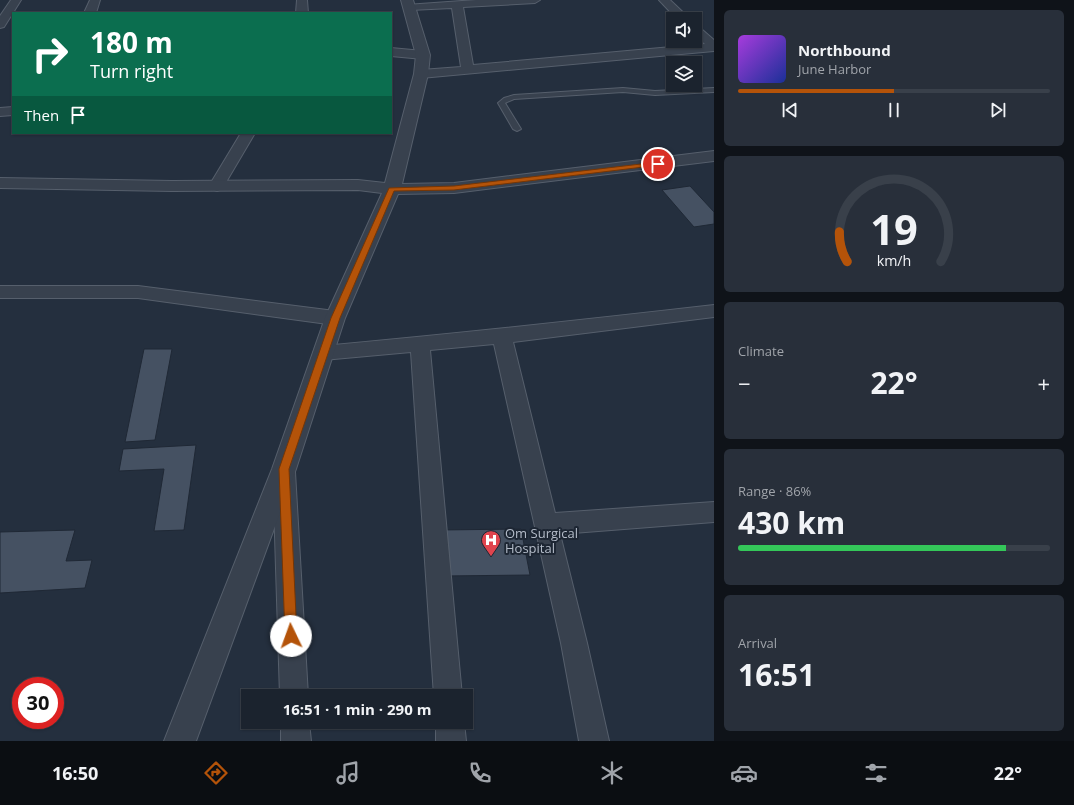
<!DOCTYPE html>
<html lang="en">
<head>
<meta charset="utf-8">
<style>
  body { margin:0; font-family:"Open Sans",sans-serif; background:#282f3a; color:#f1f3f6; height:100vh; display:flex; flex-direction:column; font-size:15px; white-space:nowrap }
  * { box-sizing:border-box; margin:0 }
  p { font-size:13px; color:#a0a4aa }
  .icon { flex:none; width:22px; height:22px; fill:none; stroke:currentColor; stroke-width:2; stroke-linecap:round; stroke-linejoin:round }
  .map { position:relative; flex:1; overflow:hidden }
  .sheet { display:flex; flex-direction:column; gap:10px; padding:10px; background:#0f1319; width:360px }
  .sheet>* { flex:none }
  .banner { position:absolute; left:12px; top:12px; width:380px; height:122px; border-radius:0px; box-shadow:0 1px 3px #0004,0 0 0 1px #39404a; background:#0b6e4f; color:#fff; overflow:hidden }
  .controls { position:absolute; left:666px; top:12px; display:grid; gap:8px }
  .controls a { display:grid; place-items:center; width:36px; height:36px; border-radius:0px; background:#1b232e; box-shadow:0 1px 3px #0004,0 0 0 1px #39404a; font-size:20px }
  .speed { position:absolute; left:12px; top:677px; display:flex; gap:8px; font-size:20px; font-weight:700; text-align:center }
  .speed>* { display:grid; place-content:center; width:52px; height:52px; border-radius:50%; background:#1b232e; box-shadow:0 1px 3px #0004,0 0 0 1px #39404a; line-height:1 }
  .speed .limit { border:6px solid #d22; background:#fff; color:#111 }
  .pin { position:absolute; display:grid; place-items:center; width:34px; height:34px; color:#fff; margin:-17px; border:2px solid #fff; border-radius:50%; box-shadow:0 1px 4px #0007 }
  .me { position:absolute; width:44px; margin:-22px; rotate:357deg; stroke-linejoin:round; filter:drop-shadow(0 0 3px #0008) }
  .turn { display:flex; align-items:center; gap:14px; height:84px; padding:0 12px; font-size:18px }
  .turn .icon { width:52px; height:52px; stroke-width:2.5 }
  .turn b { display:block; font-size:28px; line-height:34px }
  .then { display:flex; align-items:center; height:38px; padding:0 12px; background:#0003; gap:8px; font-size:15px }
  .big { font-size:30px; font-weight:700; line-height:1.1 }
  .sheet .card { flex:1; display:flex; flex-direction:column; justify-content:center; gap:6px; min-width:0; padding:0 14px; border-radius:6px; background:#282f3a }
  .sheet .dial { align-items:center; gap:0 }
  .dial svg { height:104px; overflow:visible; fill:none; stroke:#39404a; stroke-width:7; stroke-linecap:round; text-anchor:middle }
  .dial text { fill:#f1f3f6; stroke:none }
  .song { display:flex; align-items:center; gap:12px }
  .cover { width:48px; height:48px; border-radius:6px; background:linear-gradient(135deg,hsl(280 70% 55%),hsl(230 70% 35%)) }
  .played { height:4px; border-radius:2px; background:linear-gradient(90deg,#b45309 50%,#39404a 50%) }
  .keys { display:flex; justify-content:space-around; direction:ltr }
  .heat { display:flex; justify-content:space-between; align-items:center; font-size:22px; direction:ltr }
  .charge { height:6px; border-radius:3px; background:linear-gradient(90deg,#34c759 86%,#39404a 0) }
  .trip { position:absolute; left:241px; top:689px; width:232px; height:40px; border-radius:0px; background:#1b232e; box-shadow:0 1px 3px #0004,0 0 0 1px #39404a; font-weight:700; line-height:40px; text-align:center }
  .tab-bar { display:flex; height:64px; justify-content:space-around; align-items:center; background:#0b0e12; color:#a0a4aa }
  .tab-bar .icon { width:28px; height:28px }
  .tab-bar .on { color:#b45309 }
  .tab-bar b { font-size:18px; color:#f1f3f6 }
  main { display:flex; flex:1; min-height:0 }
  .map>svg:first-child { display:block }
  .building { fill:#455162; stroke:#1f2835 }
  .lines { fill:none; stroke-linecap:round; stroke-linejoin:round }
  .service-casing { stroke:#565f6c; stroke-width:2 }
  .minor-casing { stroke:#565f6c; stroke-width:2 }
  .tertiary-casing { stroke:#565f6c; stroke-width:2 }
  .service { fill:#38414e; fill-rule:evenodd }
  .minor { fill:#38414e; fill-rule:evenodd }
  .tertiary { fill:#38414e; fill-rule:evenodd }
  .route { fill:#b45309; stroke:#753606 }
  .labels { text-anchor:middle; stroke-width:4; stroke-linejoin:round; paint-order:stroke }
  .near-poi-label { font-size:13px; fill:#b4bcc9; stroke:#1d2633; text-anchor:start }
</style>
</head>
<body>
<main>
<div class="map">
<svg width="714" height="741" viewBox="0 0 714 741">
  <rect width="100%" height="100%" fill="#242f3e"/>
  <path class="building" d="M690,186l24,26v12l-20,3 -32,-37z
    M144,349h28l-17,91 -30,2z
    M196,445l-12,85 -30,1 10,-62 -45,2 4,-22z
    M521,529l9,46 -86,1 -4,-46z
    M75,530l-9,31 26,-1 -7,28 -85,5v-61z"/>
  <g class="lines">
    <g class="service-casing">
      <path id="service" d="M623,88l32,3 59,-3v4l-59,3 -32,-3 -109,7 -9,4 16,26 -4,2 -4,-2 -15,-26 6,-5 10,-3z"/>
    </g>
    <g class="minor-casing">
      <path id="minor" d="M11,0h10l-17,27 -4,1v-12z
        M90,0h10l-4,13h-12z
        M297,0h10l1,13h-12z
        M476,0h64l-5,3 -72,4 10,58 232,-21 -10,-9v-9l4,1 15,13v11l-293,27 -4,-1 -2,-3 2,-3 4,-1 40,-3 -9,-59 -42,2 -6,-3 2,-2z
        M659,0h11l20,19h-13z
        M391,48l32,3 4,1 2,3 -2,3 -4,1 -32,-3z
        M13,107v8l-13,1v-8z
        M241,133h14l-33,56 -5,2 -5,-2 -3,-3z
        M0,286h138l197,25 7,2 2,5 -2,5 -7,2 -197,-27h-138z
        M714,305v12l-201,25 42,171 159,-11v20l-154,12 27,109 22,98h-30l-18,-98 -67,-299 -64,6 32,346h-28l-23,-344 -88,8 -7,-2 -3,-5 3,-5 7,-2c130,-12 261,-26 391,-41z
        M284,462l8,3 3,7 13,224h-28l-7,-224 3,-7z
        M281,722h28l2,19h-30z
        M436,722h28l2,19h-30z"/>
    </g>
    <g class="tertiary-casing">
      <path id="tertiary" d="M401,0h12l17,55 -2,19 -26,110 52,-1 260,-32v10l-260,32 -56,1 -53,124 -49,151 -100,272h-32l108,-272 53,-151 57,-125 -24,-3 -186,1 -172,-3v-10l172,3 186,-1 27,3 29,-109 2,-19z"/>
    </g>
    <use href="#service" class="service"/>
    <use href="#minor" class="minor"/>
    <use href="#tertiary" class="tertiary"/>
  </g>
  <path class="route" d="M658,162h2v3l-206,25 -60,1 -54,127 -51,151 8,167 -2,4 -4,2 -4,-2 -2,-4 -6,-167 52,-151 58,-130 65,-2z"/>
  <defs>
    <g id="hospital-pin" transform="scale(1)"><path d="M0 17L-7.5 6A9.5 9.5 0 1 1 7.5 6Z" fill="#e0444e" stroke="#1d2633"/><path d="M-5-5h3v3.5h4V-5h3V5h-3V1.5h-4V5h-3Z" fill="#fff"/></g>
  </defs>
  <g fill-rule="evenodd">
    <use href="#hospital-pin" x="491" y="540"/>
  </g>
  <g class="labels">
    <g class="near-poi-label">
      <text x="505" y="538">Om Surgical<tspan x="505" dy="15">Hospital</tspan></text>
    </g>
  </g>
</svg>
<div class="controls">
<a><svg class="icon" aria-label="sound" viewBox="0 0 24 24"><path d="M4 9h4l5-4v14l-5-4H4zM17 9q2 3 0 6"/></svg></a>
<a><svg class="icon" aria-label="layers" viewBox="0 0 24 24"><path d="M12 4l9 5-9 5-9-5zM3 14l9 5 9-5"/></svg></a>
</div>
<div class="speed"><div class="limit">30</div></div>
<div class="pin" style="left:658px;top:164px;background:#d93025"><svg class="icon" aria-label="arrive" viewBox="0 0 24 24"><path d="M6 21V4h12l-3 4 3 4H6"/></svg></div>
<svg class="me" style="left:291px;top:636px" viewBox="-20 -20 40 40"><circle r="19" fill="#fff"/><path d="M0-13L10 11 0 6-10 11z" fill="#b45309"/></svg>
<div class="trip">16:51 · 1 min · 290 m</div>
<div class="banner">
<div class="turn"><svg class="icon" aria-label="right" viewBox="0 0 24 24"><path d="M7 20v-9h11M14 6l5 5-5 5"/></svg><div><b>180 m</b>Turn right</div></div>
<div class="then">Then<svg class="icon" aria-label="arrive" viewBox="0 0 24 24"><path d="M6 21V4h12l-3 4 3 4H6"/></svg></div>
</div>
</div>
<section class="sheet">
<div class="card">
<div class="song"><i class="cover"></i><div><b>Northbound</b><p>June Harbor</p></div></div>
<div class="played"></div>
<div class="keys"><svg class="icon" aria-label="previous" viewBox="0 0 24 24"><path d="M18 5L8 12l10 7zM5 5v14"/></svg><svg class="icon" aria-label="pause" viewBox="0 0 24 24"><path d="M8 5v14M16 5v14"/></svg><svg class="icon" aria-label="next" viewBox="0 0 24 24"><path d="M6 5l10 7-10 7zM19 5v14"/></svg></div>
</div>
<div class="card dial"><svg viewBox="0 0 100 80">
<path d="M14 69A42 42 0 1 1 86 69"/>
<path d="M14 69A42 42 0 0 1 8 46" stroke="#b45309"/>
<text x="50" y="56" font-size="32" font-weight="700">19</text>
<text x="50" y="72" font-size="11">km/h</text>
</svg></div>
<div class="card"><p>Climate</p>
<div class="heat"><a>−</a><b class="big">22°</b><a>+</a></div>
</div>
<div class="card"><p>Range · 86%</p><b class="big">430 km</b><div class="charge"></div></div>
<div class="card"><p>Arrival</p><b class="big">16:51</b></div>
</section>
</main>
<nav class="tab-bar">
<b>16:50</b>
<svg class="icon on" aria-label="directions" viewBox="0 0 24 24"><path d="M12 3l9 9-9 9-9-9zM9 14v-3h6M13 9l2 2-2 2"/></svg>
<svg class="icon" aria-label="music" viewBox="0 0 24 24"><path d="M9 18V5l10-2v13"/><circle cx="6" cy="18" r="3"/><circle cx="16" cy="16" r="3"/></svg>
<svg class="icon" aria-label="phone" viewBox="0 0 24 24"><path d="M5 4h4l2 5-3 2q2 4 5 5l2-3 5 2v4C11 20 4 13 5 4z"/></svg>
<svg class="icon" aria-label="climate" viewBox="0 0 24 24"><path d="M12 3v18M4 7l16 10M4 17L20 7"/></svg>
<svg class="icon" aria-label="car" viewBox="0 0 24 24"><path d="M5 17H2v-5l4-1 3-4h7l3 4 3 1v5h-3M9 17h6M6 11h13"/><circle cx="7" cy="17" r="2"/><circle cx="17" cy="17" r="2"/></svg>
<svg class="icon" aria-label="filters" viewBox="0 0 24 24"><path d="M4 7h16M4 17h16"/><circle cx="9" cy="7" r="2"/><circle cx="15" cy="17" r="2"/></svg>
<b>22°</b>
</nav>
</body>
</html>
